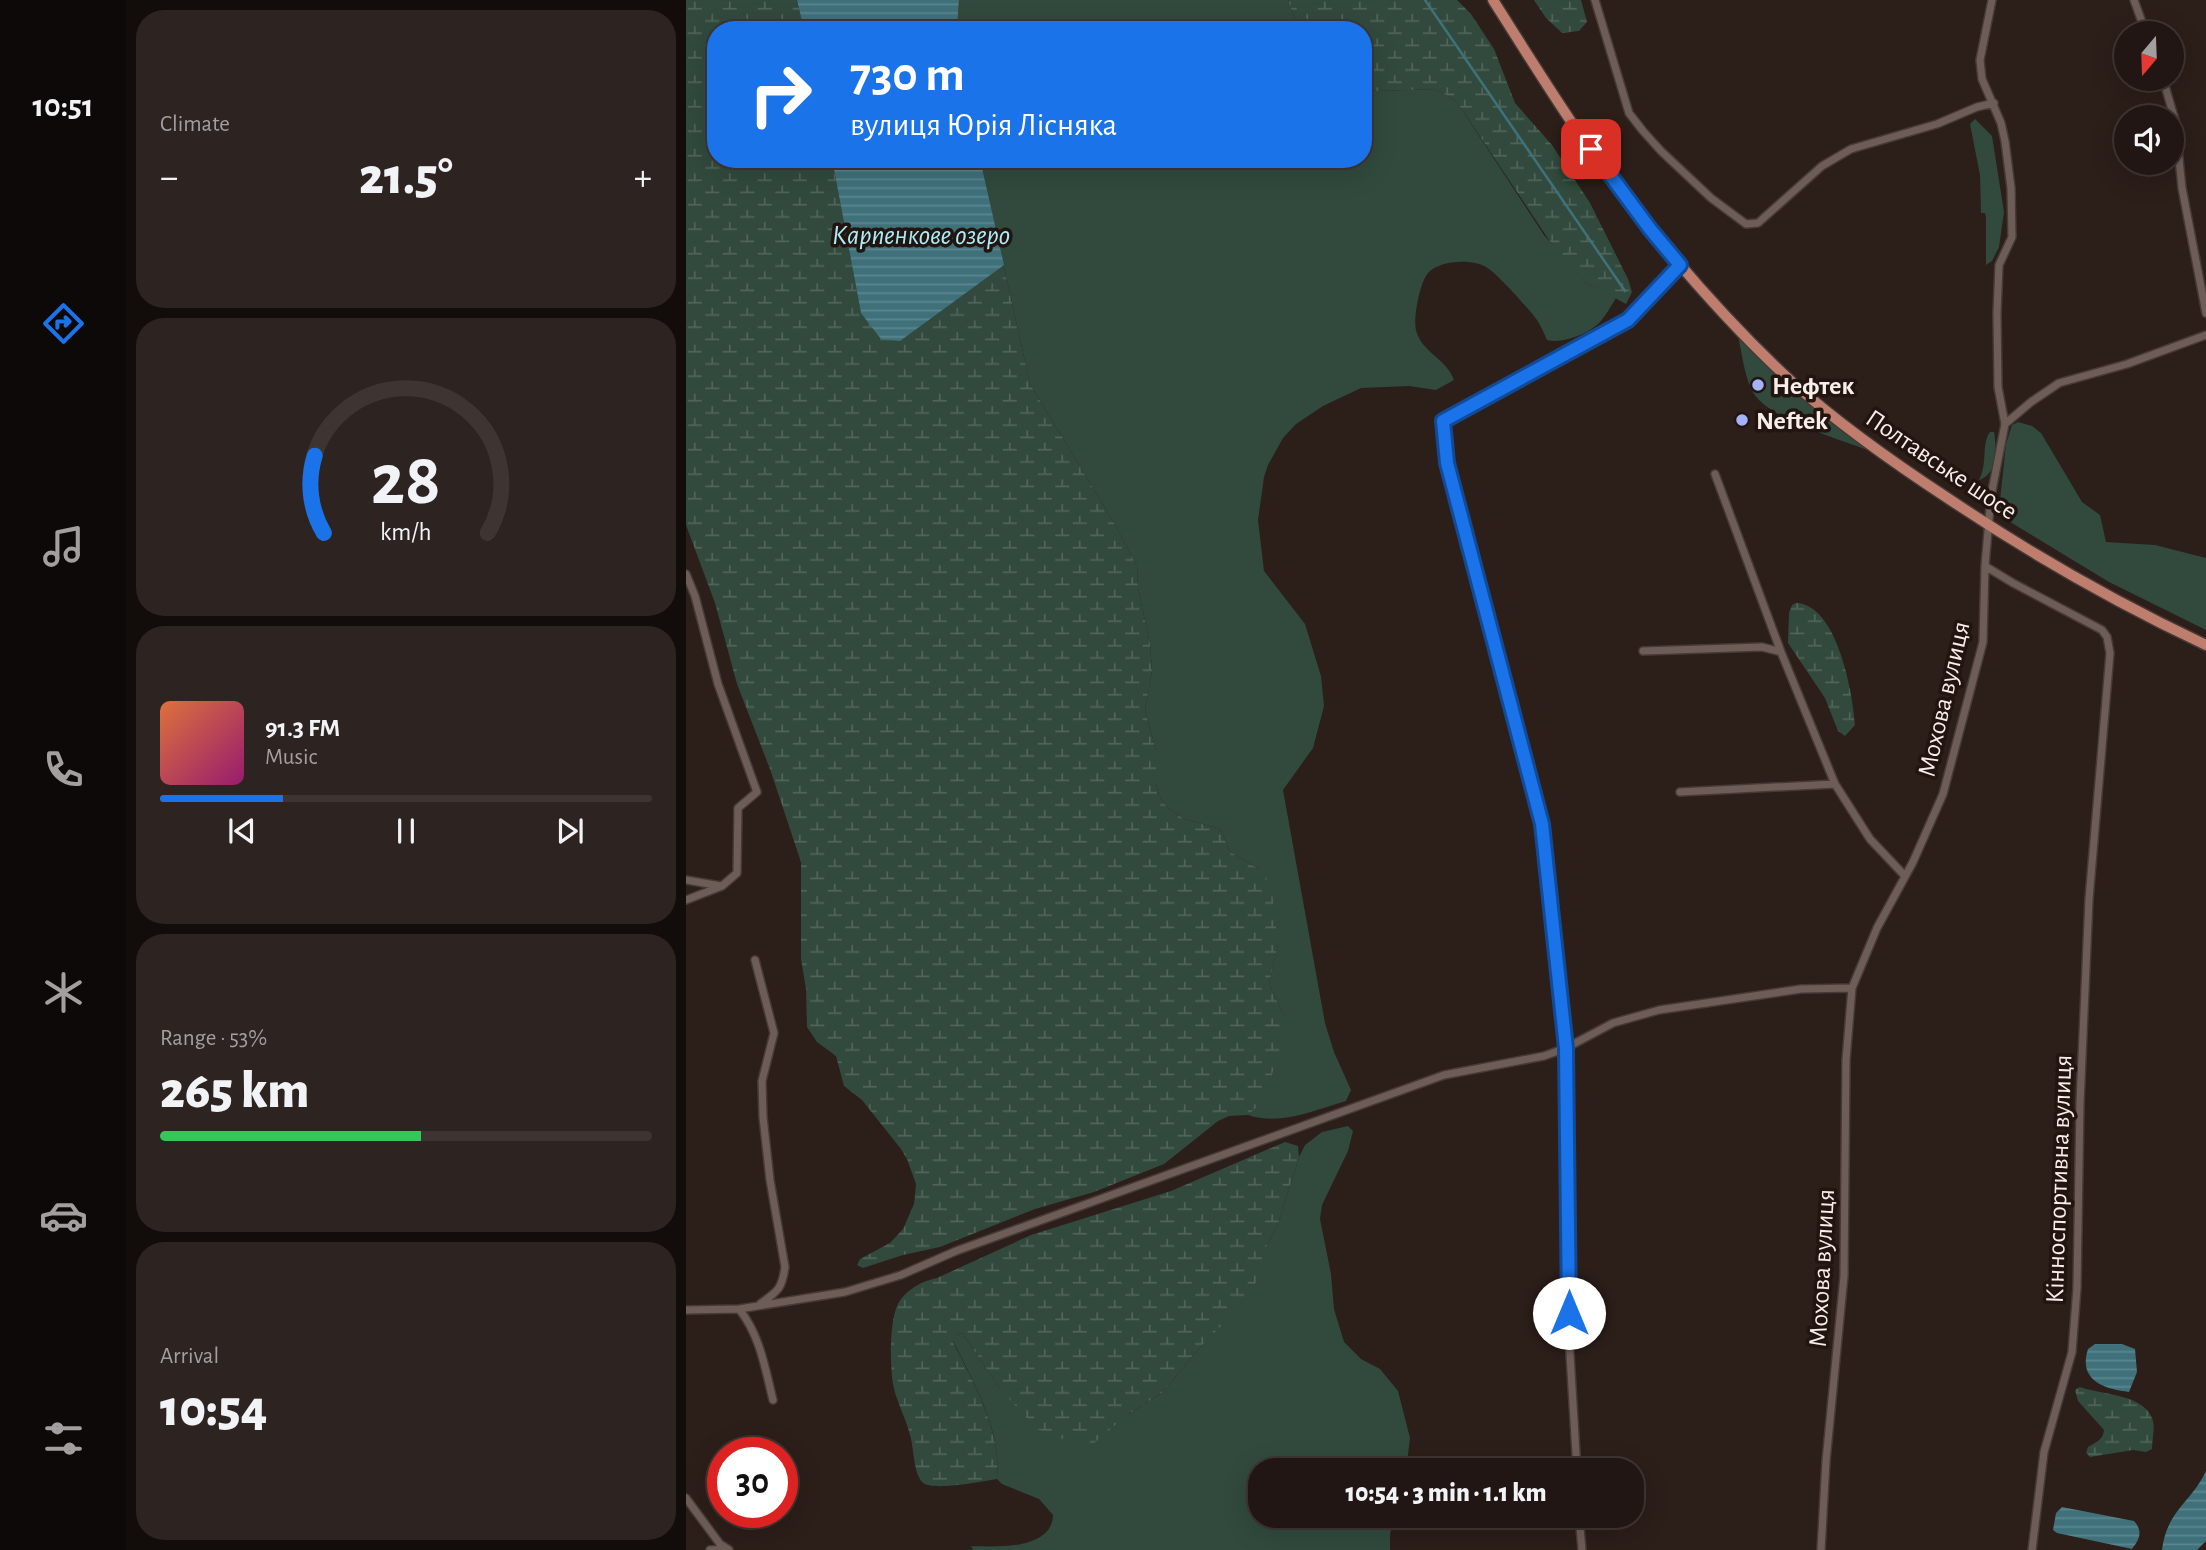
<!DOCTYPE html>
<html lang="en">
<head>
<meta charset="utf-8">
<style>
  body { margin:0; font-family:"Alegreya Sans",sans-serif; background:#2d2321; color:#f1f3f6; height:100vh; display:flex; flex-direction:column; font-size:26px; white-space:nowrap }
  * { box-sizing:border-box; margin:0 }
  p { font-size:23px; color:#a29fa0 }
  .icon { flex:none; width:38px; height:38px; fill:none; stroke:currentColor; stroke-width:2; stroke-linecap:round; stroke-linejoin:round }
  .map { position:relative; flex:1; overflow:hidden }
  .details { display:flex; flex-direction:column; gap:10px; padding:10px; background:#120c0a; width:560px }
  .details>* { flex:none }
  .guide { position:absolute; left:21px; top:21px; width:665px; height:147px; border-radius:28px; box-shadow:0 7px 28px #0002,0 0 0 2px #3e3533; background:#1a73e8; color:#fff; overflow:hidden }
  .needle { width:46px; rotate:199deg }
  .tools { position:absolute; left:1428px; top:21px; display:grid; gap:14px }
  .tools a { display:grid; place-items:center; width:70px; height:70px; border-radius:50%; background:#211613; box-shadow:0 7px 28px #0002,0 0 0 2px #3e3533; font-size:35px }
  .speed { position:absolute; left:21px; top:1437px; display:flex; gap:14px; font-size:35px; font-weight:700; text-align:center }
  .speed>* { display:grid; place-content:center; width:91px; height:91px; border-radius:50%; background:#211613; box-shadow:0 7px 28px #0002,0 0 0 2px #3e3533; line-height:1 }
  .speed .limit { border:10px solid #d22; background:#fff; color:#111 }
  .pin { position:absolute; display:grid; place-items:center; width:60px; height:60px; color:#fff; margin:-30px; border-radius:14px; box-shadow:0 4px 10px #0006 }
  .me { position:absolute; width:77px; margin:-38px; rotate:0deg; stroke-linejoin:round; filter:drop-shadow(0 0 5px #0008) }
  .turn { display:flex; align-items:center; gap:24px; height:147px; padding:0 28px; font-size:32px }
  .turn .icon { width:91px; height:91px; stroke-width:2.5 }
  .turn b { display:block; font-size:49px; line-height:60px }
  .big { font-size:52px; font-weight:800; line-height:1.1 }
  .details .widget { flex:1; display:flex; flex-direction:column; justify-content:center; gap:10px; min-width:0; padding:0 24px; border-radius:28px; background:#2d2321 }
  .details .dial { align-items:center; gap:0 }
  .dial svg { height:182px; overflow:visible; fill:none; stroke:#3e3533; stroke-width:7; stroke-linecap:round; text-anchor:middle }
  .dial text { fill:#f1f3f6; stroke:none }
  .song { display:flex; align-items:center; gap:21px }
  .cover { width:84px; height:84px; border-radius:10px; background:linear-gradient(135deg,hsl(20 70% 55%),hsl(320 70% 35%)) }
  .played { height:7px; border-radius:4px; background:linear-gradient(90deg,#1a73e8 25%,#3e3533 25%) }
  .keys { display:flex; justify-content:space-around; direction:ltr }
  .heat { display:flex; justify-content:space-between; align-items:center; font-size:38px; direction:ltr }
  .charge { height:10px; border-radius:5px; background:linear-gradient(90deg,#34c759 53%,#3e3533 0) }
  .trip { position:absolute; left:562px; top:1458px; width:396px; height:70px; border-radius:28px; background:#211613; box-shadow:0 7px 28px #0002,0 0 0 2px #3e3533; font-weight:800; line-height:70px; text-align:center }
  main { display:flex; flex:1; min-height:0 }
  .dock { display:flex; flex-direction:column; width:126px; justify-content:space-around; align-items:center; background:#0d0908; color:#a29fa0 }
  .dock .icon { width:49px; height:49px }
  .dock .active { color:#1a73e8 }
  .dock b { font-size:32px; color:#f1f3f6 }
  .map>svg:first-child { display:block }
  .green { fill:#314a3d }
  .wetland { fill:url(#wetland-marsh) }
  .water { fill:url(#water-rules) }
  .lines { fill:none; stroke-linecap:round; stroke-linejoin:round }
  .stream { stroke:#3f717b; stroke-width:2.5 }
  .street-casing { stroke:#463a37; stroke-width:10 }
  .primary-casing { stroke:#463a37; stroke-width:13 }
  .street { stroke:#6e5d57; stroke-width:7 }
  .primary { stroke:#bf7e6d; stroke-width:10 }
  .route-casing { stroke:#114b97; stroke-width:18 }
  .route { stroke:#1a73e8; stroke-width:12 }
  .poi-dot { fill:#a4b1fc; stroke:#221510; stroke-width:2.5 }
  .labels { text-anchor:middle; stroke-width:7; stroke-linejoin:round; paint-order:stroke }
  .poi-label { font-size:26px; font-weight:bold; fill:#f7ede9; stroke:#221510; text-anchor:start }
  .street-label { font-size:26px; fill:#f7ede9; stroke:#221510 }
  .water-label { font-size:28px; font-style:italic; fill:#aaecf9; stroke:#221510 }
</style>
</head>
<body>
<main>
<nav class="dock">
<b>10:51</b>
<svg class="icon active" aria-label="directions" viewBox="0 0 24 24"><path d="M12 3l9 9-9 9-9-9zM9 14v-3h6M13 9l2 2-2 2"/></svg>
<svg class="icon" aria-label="music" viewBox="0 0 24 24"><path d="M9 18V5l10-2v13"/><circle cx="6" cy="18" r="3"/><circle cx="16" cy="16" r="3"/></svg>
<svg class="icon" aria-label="phone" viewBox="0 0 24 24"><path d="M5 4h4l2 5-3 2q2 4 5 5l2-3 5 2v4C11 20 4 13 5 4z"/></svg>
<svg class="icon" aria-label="climate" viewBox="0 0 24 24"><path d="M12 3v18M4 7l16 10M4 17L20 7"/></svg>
<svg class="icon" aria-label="car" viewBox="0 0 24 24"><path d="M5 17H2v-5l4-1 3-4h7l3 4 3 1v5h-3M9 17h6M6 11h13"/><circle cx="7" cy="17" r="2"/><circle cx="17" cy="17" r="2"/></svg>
<svg class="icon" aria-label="filters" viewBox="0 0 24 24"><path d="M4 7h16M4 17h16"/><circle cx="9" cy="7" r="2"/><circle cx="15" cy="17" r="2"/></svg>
</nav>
<section class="details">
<div class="widget"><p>Climate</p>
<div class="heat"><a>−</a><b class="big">21.5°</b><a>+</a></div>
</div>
<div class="widget dial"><svg viewBox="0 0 100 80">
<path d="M14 69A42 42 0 1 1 86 69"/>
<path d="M14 69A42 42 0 0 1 10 35" stroke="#1a73e8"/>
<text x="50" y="56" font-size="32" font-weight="700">28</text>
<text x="50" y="72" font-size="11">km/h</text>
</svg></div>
<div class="widget">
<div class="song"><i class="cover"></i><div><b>91.3 FM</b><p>Music</p></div></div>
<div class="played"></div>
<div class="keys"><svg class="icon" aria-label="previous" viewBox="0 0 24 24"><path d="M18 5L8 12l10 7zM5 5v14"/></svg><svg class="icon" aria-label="pause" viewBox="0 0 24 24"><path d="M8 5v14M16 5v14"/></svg><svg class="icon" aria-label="next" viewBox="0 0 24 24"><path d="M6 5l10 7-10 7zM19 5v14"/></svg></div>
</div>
<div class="widget"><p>Range · 53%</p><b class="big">265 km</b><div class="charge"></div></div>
<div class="widget"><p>Arrival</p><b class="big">10:54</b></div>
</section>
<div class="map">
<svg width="1520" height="1550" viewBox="0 0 1520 1550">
  <defs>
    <pattern id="wetland-marsh" width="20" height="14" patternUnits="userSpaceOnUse" patternTransform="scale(1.75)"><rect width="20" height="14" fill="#314a3d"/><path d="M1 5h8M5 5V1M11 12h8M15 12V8" fill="none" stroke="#506459"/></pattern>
    <pattern id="water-rules" width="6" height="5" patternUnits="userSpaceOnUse" patternTransform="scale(1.75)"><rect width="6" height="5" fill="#3f717b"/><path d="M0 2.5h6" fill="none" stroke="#5c868e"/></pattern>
  </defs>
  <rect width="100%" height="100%" fill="#2c1e19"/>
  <path class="green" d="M273,0h329l11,30h-342z
    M677,88l14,3 59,-2 21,13 87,133 41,47 31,16c-5,8 -10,17 -16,24 -12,12 -37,22 -53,18 -3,-7 -6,-14 -10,-20 -7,-10 -38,-44 -48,-51 -14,-11 -49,-9 -61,4 -8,9 -15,45 -12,57 5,22 31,29 38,50l-18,10 -27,-4 -48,2 -38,18 -27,18 -13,14 -15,27 -4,12 -6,43 6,51 41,53 16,52 3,30 -11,42 -30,42 42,233 9,29 17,38 -5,11c-31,9 -66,25 -98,14l9,-9 27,-90 -15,-32 9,-40 -19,-75 -30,-18 -7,-19 -5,-4 -33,-9 -17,-12 -8,-11 -3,-13v-32l-11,-41 7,-39 -2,-27 -12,-56 -1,-21 -20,-39 -87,-144 -50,-225h383z
    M1289,119l17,17 12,76 -5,35 -7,14 -6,4v-48l-1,-4h-4l-1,-38 -10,-51z
    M1052,336c41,42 83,83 132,115 -30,-12 -105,-32 -119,-62 -7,-16 -9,-36 -13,-53z
    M1332,422l14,4 9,7 41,69 18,13 6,27 49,3 51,13v72l-97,-48 -107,-65 -3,-7 7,-66 6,-19z
    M1304,432h4c3,17 3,43 -15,48 9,-17 2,-36 11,-48z
    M662,1126l5,5 -5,20 -26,54 -2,14 11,55 3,35 10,33 17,17 19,10 18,22 12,47 -4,32h-146v46h135l-5,18v16h-417l-2,-4c25,1 81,4 82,-31l-14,-16 -37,-15 -5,-5c5,-48 -23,-96 -44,-138l5,-8 5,1 38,56 126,25 35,-22 39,-47 64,-96 14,-29 20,-64 6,-12 17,-13z"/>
  <path class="wetland" d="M0,0h111l7,30h-88v129h116l29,154 119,-154 50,225 87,144 20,39 1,21 12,56 2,27 -7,39 11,41v32l3,13 8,11 17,12 33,9 5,4 7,19 30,18 12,15 7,60 -9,40 15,32v6l-4,28 -13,39 -10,18 -9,8 -19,1 -11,5 -54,43 -70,28 -59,17 -95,38 -37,8 -40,13 -6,-3 3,-6 30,-16 13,-14 11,-25 2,-20 -9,-25 -6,-10 -39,-49 -18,-14 -8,-30 -19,-14 -10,-15 -1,-38 -5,-30v-97l-31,-93 -33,-85 -22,-81 -29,-78z
    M602,0h169l14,14 23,35 21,54 37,42 38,58 38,76 4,13 -6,12 -41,-22 -28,-30 -100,-150 -21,-13 -59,2 -14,-3v-58h-64z
    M848,0h47l6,22 -8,9 -17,2 -16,-15z
    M1110,603c41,1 57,90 59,122l-10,11 -7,-5 -13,-33 -37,-55 1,-30 3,-8z
    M599,1142l13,4 1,11 -20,64 -14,29 2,11 -21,40 -45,45 -39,47 -35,22 -33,28 -14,1 -14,-4 -29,-11 -36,-39 -38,-56 -5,-1 -5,9c21,41 49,90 44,137 -14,2 -65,13 -75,3 -9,-11 -8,-34 -12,-47 -4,-17 -14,-34 -17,-51 -3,-19 -4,-62 5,-80 7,-14 24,-23 39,-26l94,-43 140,-44z
    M1394,1387c23,8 66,7 73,34 2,8 -1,19 -1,28l-6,3 -13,-2 -43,7 -4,-4 2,-6c8,-5 15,-7 16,-17l-26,-29 -3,-11z"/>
  <path class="water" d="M111,0h162l-2,30h-153z
    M146,159h148l24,106 -104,76 -19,-2 -20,-26z
    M1409,1344h27l13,5 2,23 -8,20c-26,-3 -51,-12 -41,-43z
    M1520,1471v70l-9,9h-35c5,-40 29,-47 44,-79z
    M1376,1507l72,14c9,10 6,18 -2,28l-75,-16 -4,-3 3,-17z"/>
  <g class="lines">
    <path class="stream" d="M739,0l200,291"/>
    <g class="street-casing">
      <path id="street" d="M909,0l34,113 14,18 18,20 50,47 35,26 12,-1 64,-57 29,-17 86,-25 40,-17 17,-4
        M1448,0l12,33
        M1477,79l12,41 7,68 24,125
        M1319,424l26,-22 28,-19 68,-19 79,-29
        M1029,474l66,178 54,132 35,55 35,37
        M1299,566l28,17 89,47 5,7 3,16 -21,246 -9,204 -3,185 -5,64 -28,100 -12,98
        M0,574l9,22 23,88 39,108 -19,16 -1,65 -15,13 -36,14
        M957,651l119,-4 19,5
        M994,792l155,-8
        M0,880l35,6
        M69,960l19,73 -12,48 1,36 7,63 15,87c-3,22 -7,24 -25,37
        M53,1309l106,-17 56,-17 55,-24 488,-176 100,-19 22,-8 47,-25 46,-13 142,-21 51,-1 25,-60 36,-66 30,-68 40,-152 2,-76 6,-70 14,-72 -7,-37 -1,-74 2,-48 13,-28 -1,-49 -6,-47 -4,-18 -19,-44 -2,-19 12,-60
        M0,1310l53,-1c21,26 26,59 34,91
        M891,1470l-8,-132 -3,-290 -24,-224 -95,-361 -5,-42 186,-101 52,-55
        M0,1498l34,46 9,6
        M893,1516l3,34
        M24,1550l17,-1
        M1135,1550l5,-89 18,-185 2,-216 6,-72"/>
    </g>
    <g class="primary-casing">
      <path id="primary" d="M807,0c50,79 99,159 159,231 43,53 90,105 140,151 49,44 102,81 157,117 82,55 168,104 257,146"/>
    </g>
    <use href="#street" class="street"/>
    <use href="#primary" class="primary"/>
  </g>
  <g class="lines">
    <g class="route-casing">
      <path id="route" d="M883,1313l-3,-265 -24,-224 -95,-361 -4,-42 185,-101 52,-55 -30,-36 -59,-80"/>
    </g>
    <use href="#route" class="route"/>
  </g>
  <g class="poi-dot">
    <circle cx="1072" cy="385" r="7"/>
    <circle cx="1056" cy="420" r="7"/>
  </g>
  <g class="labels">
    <g class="poi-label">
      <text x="1086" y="394">Нефтек</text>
      <text x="1070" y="429">Neftek</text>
    </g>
    <g class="street-label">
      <text transform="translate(1256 464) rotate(34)" y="9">Полтавське шосе</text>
      <text transform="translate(1257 699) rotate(-77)" y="9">Мохова вулиця</text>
      <text transform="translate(1372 1179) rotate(-88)" y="9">Кінноспортивна вулиця</text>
      <text transform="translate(1135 1268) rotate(-87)" y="9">Мохова вулиця</text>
    </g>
    <g class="water-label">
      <text x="235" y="244">Карпенкове озеро</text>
    </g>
  </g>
</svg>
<div class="tools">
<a><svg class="needle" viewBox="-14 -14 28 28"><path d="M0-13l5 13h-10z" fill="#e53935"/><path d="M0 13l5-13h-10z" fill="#a29fa0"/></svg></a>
<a><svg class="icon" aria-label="sound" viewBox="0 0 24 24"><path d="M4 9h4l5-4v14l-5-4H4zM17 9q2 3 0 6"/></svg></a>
</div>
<div class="speed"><div class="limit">30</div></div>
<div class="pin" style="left:905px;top:149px;background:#d93025"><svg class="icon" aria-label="arrive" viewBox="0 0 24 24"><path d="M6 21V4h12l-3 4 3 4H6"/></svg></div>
<svg class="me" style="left:883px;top:1313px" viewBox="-20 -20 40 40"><circle r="19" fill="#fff"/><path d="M0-13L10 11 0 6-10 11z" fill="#1a73e8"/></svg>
<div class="trip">10:54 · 3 min · 1.1 km</div>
<div class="guide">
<div class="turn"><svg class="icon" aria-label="right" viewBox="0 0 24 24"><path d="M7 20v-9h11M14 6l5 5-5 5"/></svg><div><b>730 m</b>вулиця Юрія Лісняка</div></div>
</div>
</div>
</main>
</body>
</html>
